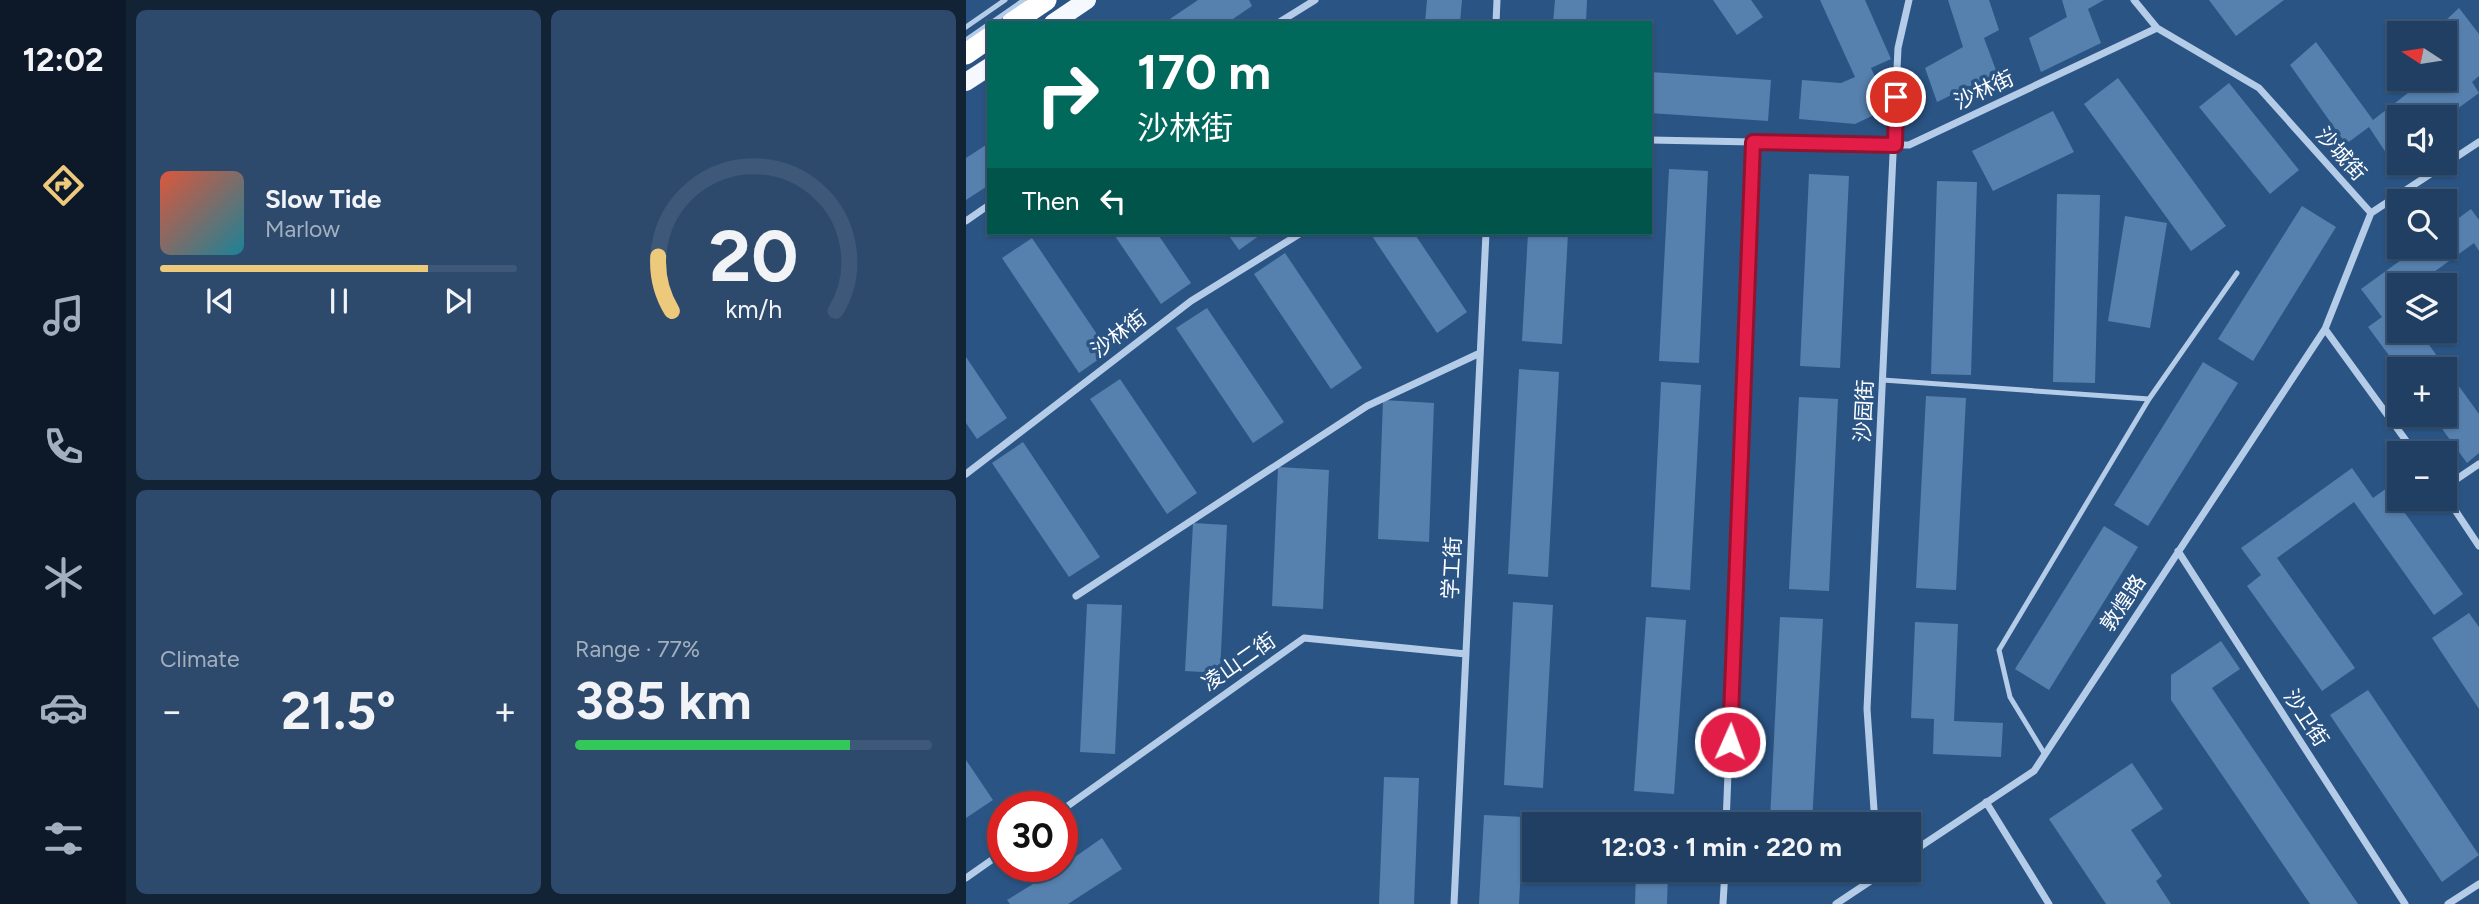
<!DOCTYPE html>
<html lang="en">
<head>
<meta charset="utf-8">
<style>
  body { margin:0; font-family:Figtree,"Noto Sans SC",sans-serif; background:#2d4a6c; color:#f1f3f6; height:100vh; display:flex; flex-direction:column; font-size:26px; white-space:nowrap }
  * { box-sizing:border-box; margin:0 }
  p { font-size:23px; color:#a2afbe }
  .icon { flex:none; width:38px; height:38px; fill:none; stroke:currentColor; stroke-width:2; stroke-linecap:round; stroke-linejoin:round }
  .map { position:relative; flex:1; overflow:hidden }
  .sheet { display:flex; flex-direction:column; gap:10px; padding:10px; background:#122336; width:840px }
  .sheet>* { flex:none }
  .hud { position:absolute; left:21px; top:21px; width:665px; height:214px; border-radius:0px; box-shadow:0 2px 5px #0004,0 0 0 2px #3d5878; background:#00695c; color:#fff; overflow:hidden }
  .needle { width:46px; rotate:282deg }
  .buttons { position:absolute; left:1421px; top:21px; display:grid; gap:14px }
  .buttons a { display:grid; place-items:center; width:70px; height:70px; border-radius:0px; background:#203f63; box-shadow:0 2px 5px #0004,0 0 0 2px #3d5878; font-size:35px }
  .speed { position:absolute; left:21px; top:791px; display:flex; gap:14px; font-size:35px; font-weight:700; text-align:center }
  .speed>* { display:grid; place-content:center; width:91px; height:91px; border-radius:50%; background:#203f63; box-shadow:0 2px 5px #0004,0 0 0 2px #3d5878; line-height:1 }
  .speed .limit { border:10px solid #d22; background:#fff; color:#111 }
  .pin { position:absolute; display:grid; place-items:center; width:60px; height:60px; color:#fff; margin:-30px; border:4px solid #fff; border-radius:50%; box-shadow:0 2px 7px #0007 }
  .me { position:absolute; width:77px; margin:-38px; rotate:2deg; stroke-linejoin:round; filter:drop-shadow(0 0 5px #0008) }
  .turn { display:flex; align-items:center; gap:24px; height:147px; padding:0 35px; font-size:32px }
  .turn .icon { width:91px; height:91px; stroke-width:2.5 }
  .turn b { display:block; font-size:49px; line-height:60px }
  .then { display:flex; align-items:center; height:66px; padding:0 35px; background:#0003; gap:14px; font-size:26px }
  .big { font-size:52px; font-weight:700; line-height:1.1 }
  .sheet .card { flex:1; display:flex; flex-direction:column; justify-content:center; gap:10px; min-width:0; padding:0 24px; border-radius:10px; background:#2d4a6c }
  .sheet .dial { align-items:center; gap:0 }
  .dial svg { height:182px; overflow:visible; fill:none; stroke:#3d5878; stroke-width:7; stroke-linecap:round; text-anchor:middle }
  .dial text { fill:#f1f3f6; stroke:none }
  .song { display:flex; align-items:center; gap:21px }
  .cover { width:84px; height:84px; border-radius:10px; background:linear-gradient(135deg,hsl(10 70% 55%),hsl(190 70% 35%)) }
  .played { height:7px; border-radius:4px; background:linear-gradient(90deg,#edc97c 75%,#3d5878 75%) }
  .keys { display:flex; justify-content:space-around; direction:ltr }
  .heat { display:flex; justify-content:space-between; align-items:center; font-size:38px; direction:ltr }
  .charge { height:10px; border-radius:5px; background:linear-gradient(90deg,#34c759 77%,#3d5878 0) }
  .sheet .tiles { flex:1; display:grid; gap:10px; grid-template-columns:repeat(2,1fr) }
  .trip { position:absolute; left:556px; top:812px; width:399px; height:70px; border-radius:0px; background:#203f63; box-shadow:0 2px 5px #0004,0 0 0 2px #3d5878; font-weight:700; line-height:70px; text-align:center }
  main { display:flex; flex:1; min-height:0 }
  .dock { display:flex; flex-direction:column; width:126px; justify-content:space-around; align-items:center; background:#0d1928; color:#a2afbe }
  .dock .icon { width:49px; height:49px }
  .dock .selected { color:#edc97c }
  .dock b { font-size:32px; color:#f1f3f6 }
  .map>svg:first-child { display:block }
  .building { fill:#5680ad }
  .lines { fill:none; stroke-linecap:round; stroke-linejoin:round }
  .lane { stroke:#b4cce7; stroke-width:5 }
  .street { stroke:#b4cce7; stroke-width:7 }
  .primary { stroke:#f5f9fe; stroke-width:18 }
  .highway { stroke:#fff; stroke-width:21 }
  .route-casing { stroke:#92132f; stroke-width:18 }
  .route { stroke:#e11d48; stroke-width:12 }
  .labels { text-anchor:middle; stroke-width:7; stroke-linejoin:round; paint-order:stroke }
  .street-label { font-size:21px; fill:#fff; stroke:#2a5484 }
</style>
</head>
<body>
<main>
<nav class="dock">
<b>12:02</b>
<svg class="icon selected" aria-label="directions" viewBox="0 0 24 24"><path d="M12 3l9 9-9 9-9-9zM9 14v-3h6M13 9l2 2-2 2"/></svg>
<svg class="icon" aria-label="music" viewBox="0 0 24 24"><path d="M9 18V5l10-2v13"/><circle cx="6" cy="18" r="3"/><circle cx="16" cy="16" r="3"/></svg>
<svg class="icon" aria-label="phone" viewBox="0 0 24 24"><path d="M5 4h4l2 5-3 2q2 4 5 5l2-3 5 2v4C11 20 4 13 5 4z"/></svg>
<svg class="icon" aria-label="climate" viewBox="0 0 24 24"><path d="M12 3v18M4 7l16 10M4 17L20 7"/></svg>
<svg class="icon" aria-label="car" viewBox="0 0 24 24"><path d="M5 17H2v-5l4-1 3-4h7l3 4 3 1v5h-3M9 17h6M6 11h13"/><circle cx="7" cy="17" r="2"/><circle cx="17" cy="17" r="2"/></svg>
<svg class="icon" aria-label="filters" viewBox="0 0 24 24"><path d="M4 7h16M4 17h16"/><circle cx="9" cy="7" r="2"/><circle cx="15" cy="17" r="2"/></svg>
</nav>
<section class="sheet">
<div class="tiles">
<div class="card">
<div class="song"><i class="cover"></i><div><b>Slow Tide</b><p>Marlow</p></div></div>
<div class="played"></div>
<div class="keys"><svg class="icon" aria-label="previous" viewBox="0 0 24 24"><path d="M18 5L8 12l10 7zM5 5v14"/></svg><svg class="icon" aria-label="pause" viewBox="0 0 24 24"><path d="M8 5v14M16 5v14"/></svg><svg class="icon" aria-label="next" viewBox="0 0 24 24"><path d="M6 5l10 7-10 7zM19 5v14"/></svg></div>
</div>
<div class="card dial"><svg viewBox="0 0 100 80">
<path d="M14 69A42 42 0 1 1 86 69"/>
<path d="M14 69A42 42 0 0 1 8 45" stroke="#edc97c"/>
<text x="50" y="56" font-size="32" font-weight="700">20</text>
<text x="50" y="72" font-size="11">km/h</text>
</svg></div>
<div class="card"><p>Climate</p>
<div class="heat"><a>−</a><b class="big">21.5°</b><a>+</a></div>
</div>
<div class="card"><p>Range · 77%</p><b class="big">385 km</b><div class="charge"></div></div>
</div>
</section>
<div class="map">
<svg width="1513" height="904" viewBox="0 0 1513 904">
  <rect width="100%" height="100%" fill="#2a5484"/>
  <path class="building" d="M232,0h51l3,6 -25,17h-63z
    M461,0h35l-2,23h-35z
    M589,0h32l-1,23h-33z
    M747,0h38l12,17 -26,18z
    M854,0h45l26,59 -20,9 18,40 -34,16 -56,-5 3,-39 39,3 14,-6z
    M982,0h41l10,30 -15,8 13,35 -60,29 -12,-34 38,-21z
    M1096,0h42l-16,9 13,34 -60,29 -12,-34 38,-21z
    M1243,0h75l-48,36z
    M1493,8l20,26v42l-7,6 7,11 -33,24h-47v36l-9,6 -21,-32 -23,17 -56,-79 26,-23 57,78 53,-41h19v-14l8,-6 -8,-11v-15h-13z
    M684,72l121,8 -3,41 -118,-8z
    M1152,78l108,148 -35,25 -107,-147z
    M1263,83l70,87 -29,24 -71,-87z
    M1087,111l21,41 -81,39 -21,-40z
    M23,143v42l-23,15v-42z
    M703,169l39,2 -9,192 -40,-2z
    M843,174l40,2 -9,192 -40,-2z
    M971,181l40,1 -6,193 -40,-1z
    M1091,194l43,1 -5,188 -42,-1z
    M1336,206l34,21 -83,134 -35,-22z
    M1505,209l8,11v31l-5,-8 -58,42h-17v12l-3,3 3,4v27h20l60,83v39l-12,10 -35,-48h13v-46h-46l-31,-42 14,-10 -21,-28 58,-42h26v-19z
    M1159,216l42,7 -17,105 -42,-7z
    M147,233h44l34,50 -30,21z
    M261,233h36l-24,17z
    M404,233h44l53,79 -30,21z
    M562,233h40l-6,111 -40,-3z
    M66,238l77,114 -30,21 -77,-115z
    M319,253l77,115 -31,21 -77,-115z
    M241,308l77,114 -31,21 -77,-115z
    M0,357l41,61 -30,21 -11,-16z
    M1237,362l35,21 -90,143 -34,-21z
    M553,369l40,3 -11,205 -40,-3z
    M154,379l77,114 -30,21 -77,-115z
    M695,382l40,3 -11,205 -39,-3z
    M960,396l40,2 -10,192 -40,-2z
    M833,397l39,2 -9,192 -40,-2z
    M417,400l51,3 -5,139 -51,-3z
    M57,442l77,115 -31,20 -77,-114z
    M312,467l51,3 -6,139 -51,-3z
    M1386,468l21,30 14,-10 76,106 -29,21 -80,-113 -77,56 78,110 -33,23 -75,-105 14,-11 -20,-27z
    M227,523l34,2 -7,148 -35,-2z
    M1138,526l34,21 -89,143 -34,-21z
    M547,602l40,3 -10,183 -39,-3z
    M121,604l35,1 -7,149 -35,-2z
    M1503,613l10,14v82l-47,-71z
    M680,617l40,3 -12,174 -40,-3z
    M814,617l43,2 -11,205h-20v-3l-22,-1z
    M949,622l43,2 -4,97 49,2 -2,34 -68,-3 1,-35 -23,-1z
    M1255,641l19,28 -28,19 146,216h-48l-139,-204v-25z
    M1402,690l111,165 -37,27 -112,-167z
    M0,760l27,40 -27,18z
    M1166,763l31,46 -32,21 31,46 -6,5 15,23h-65l-57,-85z
    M418,777l35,1 -5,126h-35z
    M518,815l40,2 -5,87h-40z
    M136,838l20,31 -54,35h-58l-3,-4 55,-34z
    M670,870h32l-1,34h-32z"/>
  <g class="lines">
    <path class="lane" d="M25,23l33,-23
      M0,27l39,-27
      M0,40l23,-16
      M917,380l266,19 88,-126
      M1078,753l-34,-56 -11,-47 150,-251"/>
    <path class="street" d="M312,23l37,-23
      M530,23l1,-23
      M684,140l259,5 248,-117
      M1405,213l108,-71
      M0,221l23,-16
      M1359,329l90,124
      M0,474l225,-173 110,-68
      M1479,487l34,-23
      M1479,495l34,51
      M1212,551l227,353
      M110,596l291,-190 113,-53
      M1020,802l63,102
      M96,810l242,-172 162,16
      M760,824l27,-682
      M909,824l-8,-115 31,-661 11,-48
      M943,854l125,-83 291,-442 46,-116 -112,-125 -102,-60 -23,-28
      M0,878l37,-26
      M488,904l32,-671
      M757,904l2,-34
      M870,904l51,-34
      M1482,904l31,-20"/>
    <path class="primary" d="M87,23l34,-23
      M0,82l23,-15"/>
    <path class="highway" d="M46,23l34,-23
      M0,54l23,-16"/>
  </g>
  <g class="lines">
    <g class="route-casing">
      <path id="route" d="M764,742l23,-600 142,3 1,-48"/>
    </g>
    <use href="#route" class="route"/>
  </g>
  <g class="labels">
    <g class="street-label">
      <text transform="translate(1018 90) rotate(-25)" y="7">沙林街</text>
      <text transform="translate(1375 154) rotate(48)" y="7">沙城街</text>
      <text transform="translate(153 334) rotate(-37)" y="7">沙林街</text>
      <text transform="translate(898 411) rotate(-87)" y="7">沙园街</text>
      <text transform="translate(486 568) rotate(-87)" y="7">学工街</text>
      <text transform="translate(1157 603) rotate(-56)" y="7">敦煌路</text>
      <text transform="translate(273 662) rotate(-35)" y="7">凌山二街</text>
      <text transform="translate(1340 718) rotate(57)" y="7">沙卫街</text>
    </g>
  </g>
</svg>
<div class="buttons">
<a><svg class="needle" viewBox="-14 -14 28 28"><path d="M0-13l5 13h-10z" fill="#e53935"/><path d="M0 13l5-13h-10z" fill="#a2afbe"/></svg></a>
<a><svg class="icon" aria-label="sound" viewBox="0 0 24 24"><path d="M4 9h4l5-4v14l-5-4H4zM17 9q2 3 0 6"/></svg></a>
<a><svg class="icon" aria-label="search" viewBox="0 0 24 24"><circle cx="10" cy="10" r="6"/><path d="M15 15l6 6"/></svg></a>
<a><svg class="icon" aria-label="layers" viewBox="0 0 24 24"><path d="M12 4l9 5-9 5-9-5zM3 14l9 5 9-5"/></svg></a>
<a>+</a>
<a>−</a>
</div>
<div class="speed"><div class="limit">30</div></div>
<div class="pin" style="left:930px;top:97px;background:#d93025"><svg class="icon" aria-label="arrive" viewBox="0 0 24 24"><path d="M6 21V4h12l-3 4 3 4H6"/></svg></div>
<svg class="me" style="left:764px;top:742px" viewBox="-20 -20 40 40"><circle r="17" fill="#e11d48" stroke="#fff" stroke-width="3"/><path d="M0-11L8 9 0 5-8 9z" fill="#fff"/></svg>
<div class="trip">12:03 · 1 min · 220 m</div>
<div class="hud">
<div class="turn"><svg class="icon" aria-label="right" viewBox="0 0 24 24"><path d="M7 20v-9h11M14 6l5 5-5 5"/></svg><div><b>170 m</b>沙林街</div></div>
<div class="then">Then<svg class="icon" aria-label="left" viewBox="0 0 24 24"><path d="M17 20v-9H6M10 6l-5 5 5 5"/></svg></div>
</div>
</div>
</main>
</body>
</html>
